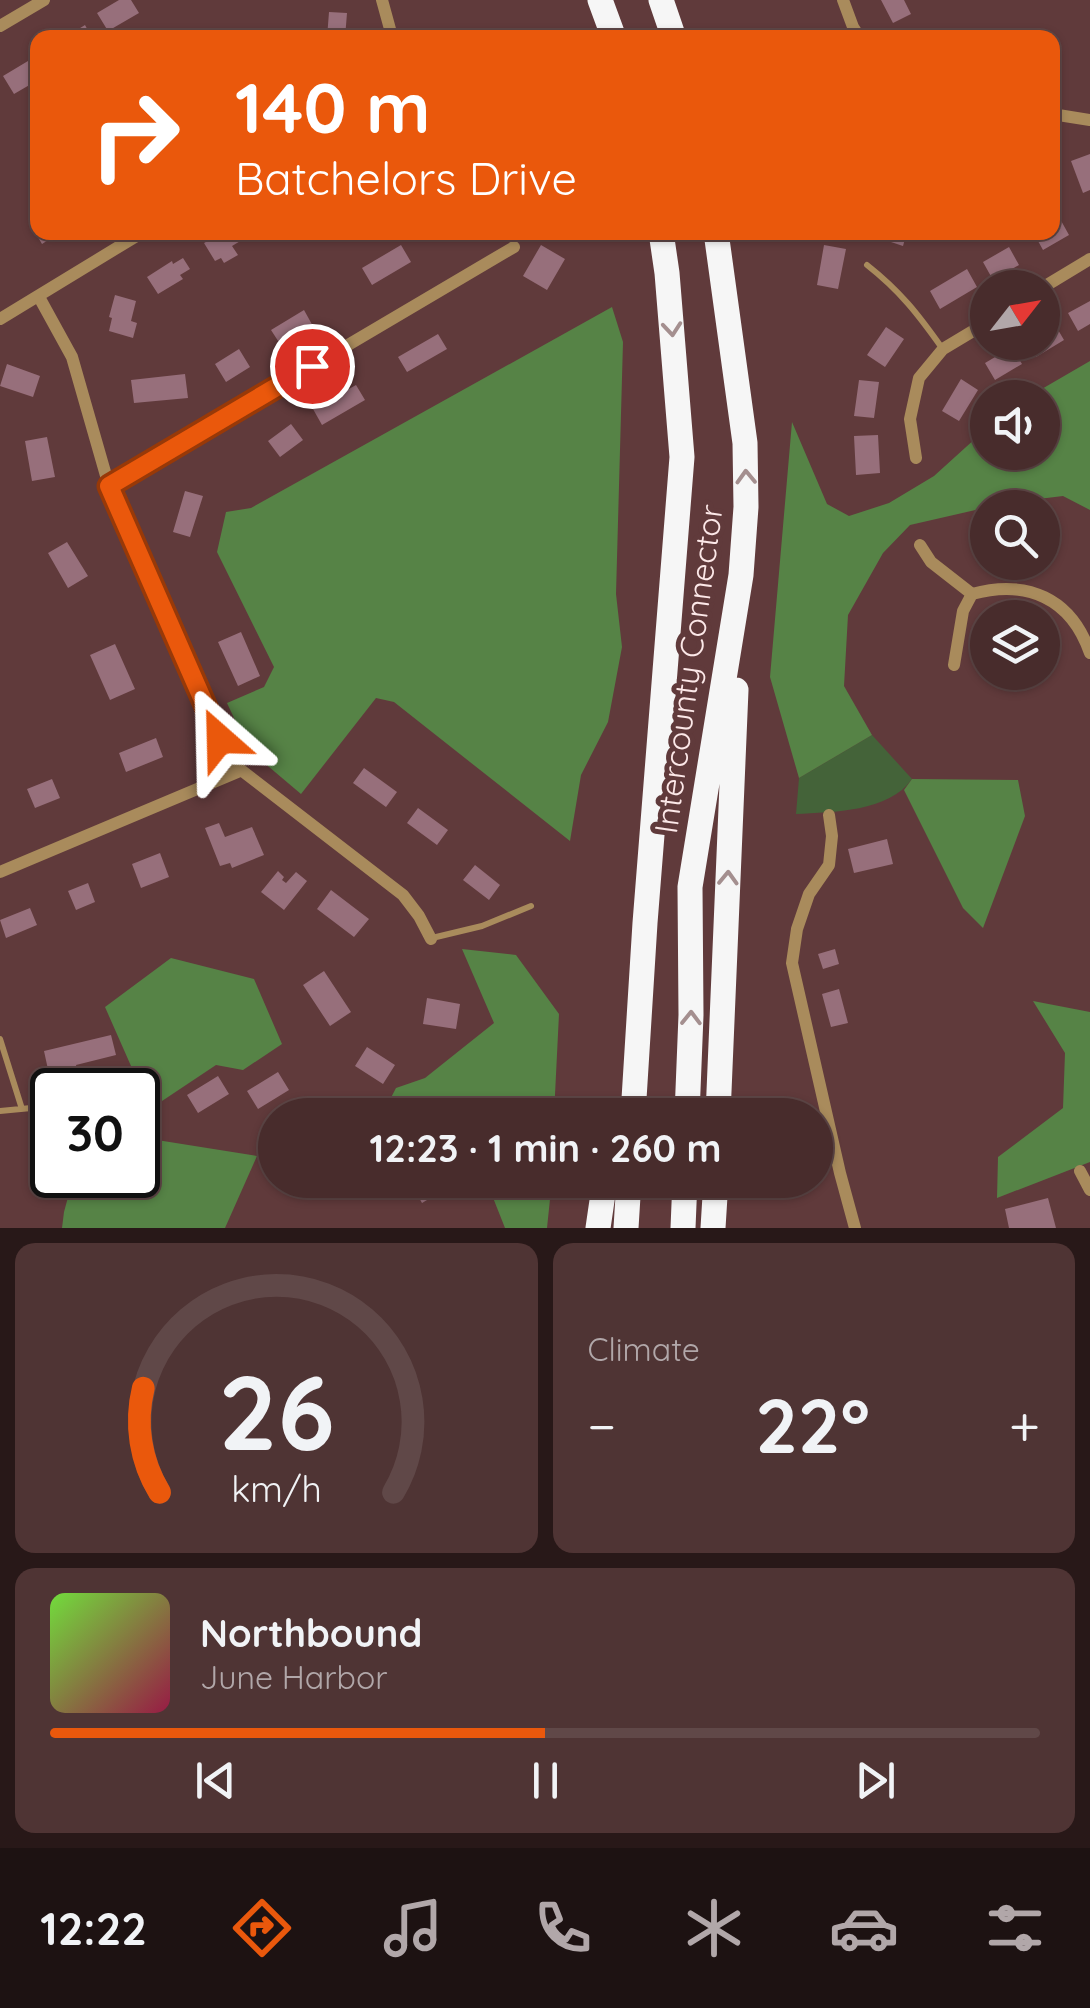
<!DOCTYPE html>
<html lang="en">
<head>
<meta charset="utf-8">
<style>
  body { margin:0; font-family:Quicksand,sans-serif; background:#4f3434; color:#f1f3f6; height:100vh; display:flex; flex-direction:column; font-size:38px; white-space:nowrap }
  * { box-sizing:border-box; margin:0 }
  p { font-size:32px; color:#b1a7a9 }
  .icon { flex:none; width:55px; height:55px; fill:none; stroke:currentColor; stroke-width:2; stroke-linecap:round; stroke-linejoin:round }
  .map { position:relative; height:1228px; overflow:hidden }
  .sheet { display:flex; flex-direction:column; gap:15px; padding:15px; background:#281818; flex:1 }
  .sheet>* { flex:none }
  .hud { position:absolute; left:30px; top:30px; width:1030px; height:210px; border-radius:20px; box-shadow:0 2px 8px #0004,0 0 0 2px #604848; background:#ea580c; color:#fff; overflow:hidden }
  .needle { width:65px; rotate:59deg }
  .tools { position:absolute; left:970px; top:270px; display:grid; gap:20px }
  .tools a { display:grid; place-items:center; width:90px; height:90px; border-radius:50%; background:#482c2c; box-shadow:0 2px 8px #0004,0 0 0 2px #604848; font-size:50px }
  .speed { position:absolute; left:30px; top:1068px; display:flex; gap:20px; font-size:50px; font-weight:700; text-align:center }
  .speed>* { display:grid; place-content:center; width:130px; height:130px; border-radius:50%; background:#482c2c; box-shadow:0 2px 8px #0004,0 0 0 2px #604848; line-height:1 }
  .speed .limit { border:5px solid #111; border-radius:15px; background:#fff; color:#111 }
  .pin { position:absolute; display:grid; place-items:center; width:85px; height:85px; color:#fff; margin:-42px; border:5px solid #fff; border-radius:50%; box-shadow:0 2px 10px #0007 }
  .me { position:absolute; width:110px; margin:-55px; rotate:335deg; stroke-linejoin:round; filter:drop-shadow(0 0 8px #0008) }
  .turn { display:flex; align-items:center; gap:35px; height:210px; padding:0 40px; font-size:45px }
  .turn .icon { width:130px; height:130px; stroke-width:2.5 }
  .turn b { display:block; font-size:70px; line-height:85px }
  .big { font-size:75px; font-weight:700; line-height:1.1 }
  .sheet .widget { flex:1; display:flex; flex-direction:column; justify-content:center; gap:15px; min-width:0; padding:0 35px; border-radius:20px; background:#4f3434 }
  .sheet .dial { align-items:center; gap:0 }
  .dial svg { height:260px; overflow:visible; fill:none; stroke:#604848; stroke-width:7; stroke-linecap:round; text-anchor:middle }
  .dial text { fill:#f1f3f6; stroke:none }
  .song { display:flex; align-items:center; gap:30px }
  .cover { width:120px; height:120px; border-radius:15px; background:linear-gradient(135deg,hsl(100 70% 55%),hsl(340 70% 35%)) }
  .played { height:10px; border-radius:5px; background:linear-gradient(90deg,#ea580c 50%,#604848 50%) }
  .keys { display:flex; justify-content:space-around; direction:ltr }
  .heat { display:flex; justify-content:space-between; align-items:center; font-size:55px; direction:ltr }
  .sheet .tiles { flex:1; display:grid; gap:15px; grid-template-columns:1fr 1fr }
  .widget:last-child { grid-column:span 2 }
  .trip { position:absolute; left:258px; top:1098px; width:575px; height:100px; border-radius:50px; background:#482c2c; box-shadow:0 2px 8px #0004,0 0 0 2px #604848; font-weight:700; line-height:100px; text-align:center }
  .tabs { display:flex; height:160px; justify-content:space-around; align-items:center; background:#1d1212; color:#b1a7a9 }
  .tabs .icon { width:70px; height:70px }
  .tabs .current { color:#ea580c }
  .tabs b { font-size:45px; color:#f1f3f6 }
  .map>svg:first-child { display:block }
  .green { fill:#446339 }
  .forest { fill:#568346 }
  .building { fill:#976f7b }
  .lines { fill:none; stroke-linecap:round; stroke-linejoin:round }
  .service { stroke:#a98b5c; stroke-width:6 }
  .minor { stroke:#a98b5c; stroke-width:12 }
  .motorway { stroke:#f6f6f6; stroke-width:25 }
  .oneway { stroke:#a48f8f }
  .route-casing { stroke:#983908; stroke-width:25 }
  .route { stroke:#ea580c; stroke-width:18 }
  .labels { text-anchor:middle; stroke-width:10; stroke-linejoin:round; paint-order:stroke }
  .street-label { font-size:32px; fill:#fce8e8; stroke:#603a3b }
</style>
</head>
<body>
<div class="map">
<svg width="1090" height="1228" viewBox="0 0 1090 1228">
  <rect width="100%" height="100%" fill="#603a3b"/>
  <path class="green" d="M872,735l40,44c-23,33 -79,33 -116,35l3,-36z"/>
  <path class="forest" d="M612,307l11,35 -7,252 6,53 -14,75 -27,53 -11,66 -176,-139 -18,-4 -75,96 -52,-44 -22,-47 37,-16 10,-20 -57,-115 9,-40 25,-4z
    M1090,361v149l-27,-14 -57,7 -96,22 -27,28 -35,62 -4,71 28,49 -73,43 -29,-101 22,-255 35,82 22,12 40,-13 45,-27 53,-48 1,24h54v-54l-14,-1z
    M912,779l106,1 7,36 -42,112 -20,-20 -59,-118z
    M462,949l54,6 43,59 -5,101h-172l14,-27 29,-10 69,-55z
    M171,958l83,21 28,65 -39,26 -27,-5 -66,44 -45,-102z
    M1033,1001l57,11v150l-93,36 1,-41 65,-49 2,-55z
    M138,1137l119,19 -32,72h-163l2,-16 10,-37h64z
    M483,1180h69l-5,48h-42l-17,-43z"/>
  <path class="building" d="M119,0h12l8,13 -31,18 -11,-18z
    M881,0h23l7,14 -18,9z
    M329,12l18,1 -2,25h-18z
    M85,25l7,13h-28z
    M38,55v25l-24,14 -11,-18z
    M1090,154v36l-7,3 -12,-32z
    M1059,217l10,18 -26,15 -10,-18h19v-11z
    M38,221v11h23l-19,12 -11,-19z
    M224,232h13l5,8 -10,6 6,9 -14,8 -3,-5 -6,3 -11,-18z
    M884,232h23l-4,14 -21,-7z
    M401,245l10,17 -39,23 -10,-17z
    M541,245l24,14 -18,31 -24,-14z
    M824,245l22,4 -8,40 -21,-4z
    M1009,247l10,18 -26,15 -10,-18z
    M183,258l7,11 -10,6 3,4 -25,15 -11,-17 25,-16 1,3z
    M967,269l10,18 -37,22 -10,-18z
    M115,295l21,6 -5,20 6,2 -4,15 -24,-7 3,-13 -3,-1z
    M1090,301v23l-12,7 -10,-18z
    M304,310l10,18 -32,19 -11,-17z
    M1054,323l10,17 -28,17 -9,-15h15v-12z
    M886,327l18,12 -19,28 -18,-12z
    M438,334l9,15 -40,23 -9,-15z
    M1012,347l10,17 -27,16 -10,-17z
    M239,349l11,18 -24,15 -11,-18z
    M7,364l33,12 -7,21 -33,-11z
    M185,374l3,24 -54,5 -3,-23z
    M961,379l17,11 -19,31 -17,-10z
    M859,380l20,2 -5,36 -20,-2z
    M356,385l9,15 -43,25 -9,-16z
    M291,424l12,16 -23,17 -12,-16z
    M878,435l2,38 -24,2 -2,-39z
    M47,437l8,40 -23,4 -7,-40z
    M185,491l18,5 -13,41 -17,-5z
    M67,542l21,34 -20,12 -20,-35z
    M241,632l19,44 -22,10 -20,-44z
    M115,644l20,45 -25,11 -20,-45z
    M156,738l7,19 -37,15 -7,-19z
    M364,768l33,24 -11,15 -33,-24z
    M52,779l8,19 -25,10 -8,-19z
    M418,808l30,22 -11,15 -30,-22z
    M219,823l6,14 27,-10 12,28 -32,13 -2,-5 -10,3 -15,-38z
    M887,839l6,25 -39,9 -6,-24z
    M160,853l9,24 -28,11 -9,-24z
    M475,865l25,20 -11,15 -26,-20z
    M278,871l6,6 -2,3 4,3 10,-11 11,9 -23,29 -23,-18z
    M88,883l7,19 -19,8 -8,-19z
    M331,890l38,29 -15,18 -37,-28z
    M30,908l7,17 -31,13 -6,-18z
    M835,949l4,15 -16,5 -5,-15z
    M324,971l27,41 -21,14 -27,-41z
    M839,989l9,34 -17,4 -9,-33z
    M427,998l33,6 -4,25 -33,-5z
    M111,1035l5,20 -40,10 4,16 -28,7 -8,-37z
    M367,1047l28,18 -12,19 -28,-18z
    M278,1072l11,18 -31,19 -11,-18z
    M218,1076l11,18 -31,19 -11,-18z
    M420,1180h15l7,11 -20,12 -4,-7 5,-3 -5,-7 4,-2z
    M1048,1198l8,30h-47l-4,-19z"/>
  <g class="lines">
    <path class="service" d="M867,265c33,26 51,49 75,83
      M432,938l50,-12 49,-20
      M0,1039l22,70
      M93,1090l33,-11
      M0,1111l52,-5"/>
    <path class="minor" d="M382,0l8,29 -1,9
      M843,0l10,27 7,11
      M0,26l44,-26
      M1052,114l38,6
      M1042,288l48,-29
      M39,297l33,60 37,129 99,230 24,47 171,132 16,21 12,23
      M0,319l143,-87
      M916,458l-6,-39 9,-41 24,-29 45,-27
      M109,486l405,-239
      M920,545l11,17 41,32c55,-15 99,4 118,59
      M954,665l9,-54 9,-17
      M829,815l3,21 -3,29 -20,29 -12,35 -5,34 48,210 15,55
      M0,872l240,-101
      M1080,1171l10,19"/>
    <path class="motorway" d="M600,0l14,38
      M661,0l13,38
      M633,1115l12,-192 37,-466 -15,-184 -6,-41
      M687,1115l4,-100 -1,-128 51,-312 5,-68 -1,-64 -29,-211
      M718,1115l18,-425
      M598,1228l7,-48
      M626,1228l3,-48
      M683,1228l2,-48
      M713,1228l3,-48"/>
  </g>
  <defs><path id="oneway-chevron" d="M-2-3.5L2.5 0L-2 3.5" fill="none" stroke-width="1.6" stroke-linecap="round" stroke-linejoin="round" transform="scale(2.5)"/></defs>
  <g class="oneway">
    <use href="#oneway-chevron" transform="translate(672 329) rotate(85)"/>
    <use href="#oneway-chevron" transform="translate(746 477) rotate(-92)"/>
    <use href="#oneway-chevron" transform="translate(728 878) rotate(-88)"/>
    <use href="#oneway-chevron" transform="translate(691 1018) rotate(-89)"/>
  </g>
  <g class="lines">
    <g class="route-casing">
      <path id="route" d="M220,739l-111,-253 203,-120"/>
    </g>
    <use href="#route" class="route"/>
  </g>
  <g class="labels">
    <g class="street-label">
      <text transform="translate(689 669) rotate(-82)" y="11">Intercounty Connector</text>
    </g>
  </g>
</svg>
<div class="tools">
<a><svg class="needle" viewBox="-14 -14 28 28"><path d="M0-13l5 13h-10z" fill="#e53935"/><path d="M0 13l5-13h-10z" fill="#b1a7a9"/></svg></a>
<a><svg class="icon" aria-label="sound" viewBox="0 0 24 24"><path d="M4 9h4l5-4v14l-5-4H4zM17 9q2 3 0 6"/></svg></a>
<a><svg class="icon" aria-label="search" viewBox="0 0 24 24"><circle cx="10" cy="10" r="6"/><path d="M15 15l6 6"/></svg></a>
<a><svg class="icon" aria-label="layers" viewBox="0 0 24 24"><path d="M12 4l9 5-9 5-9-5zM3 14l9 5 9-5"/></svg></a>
</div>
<div class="speed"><div class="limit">30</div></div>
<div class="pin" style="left:312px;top:366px;background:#d93025"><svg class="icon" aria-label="arrive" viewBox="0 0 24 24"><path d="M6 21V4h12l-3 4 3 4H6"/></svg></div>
<svg class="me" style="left:220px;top:739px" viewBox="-20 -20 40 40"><path d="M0-17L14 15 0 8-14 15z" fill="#ea580c" stroke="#fff" stroke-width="4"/></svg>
<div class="trip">12:23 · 1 min · 260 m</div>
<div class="hud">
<div class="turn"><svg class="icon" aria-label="right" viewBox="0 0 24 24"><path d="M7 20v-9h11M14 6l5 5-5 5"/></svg><div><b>140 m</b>Batchelors Drive</div></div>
</div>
</div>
<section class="sheet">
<div class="tiles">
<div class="widget dial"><svg viewBox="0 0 100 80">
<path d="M14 69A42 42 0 1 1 86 69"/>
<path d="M14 69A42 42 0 0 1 9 37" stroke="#ea580c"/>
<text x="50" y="56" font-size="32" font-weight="700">26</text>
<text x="50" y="72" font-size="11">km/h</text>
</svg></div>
<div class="widget"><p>Climate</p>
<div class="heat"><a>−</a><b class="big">22°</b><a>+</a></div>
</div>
<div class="widget">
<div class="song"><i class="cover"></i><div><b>Northbound</b><p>June Harbor</p></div></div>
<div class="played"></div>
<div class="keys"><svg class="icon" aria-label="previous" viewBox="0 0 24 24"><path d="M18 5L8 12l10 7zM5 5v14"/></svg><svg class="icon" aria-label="pause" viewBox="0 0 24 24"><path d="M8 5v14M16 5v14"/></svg><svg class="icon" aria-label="next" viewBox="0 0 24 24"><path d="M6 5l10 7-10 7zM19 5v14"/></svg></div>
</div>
</div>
</section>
<nav class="tabs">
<b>12:22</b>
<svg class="icon current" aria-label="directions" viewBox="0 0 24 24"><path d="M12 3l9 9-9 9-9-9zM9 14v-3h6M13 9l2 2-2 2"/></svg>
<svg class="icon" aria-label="music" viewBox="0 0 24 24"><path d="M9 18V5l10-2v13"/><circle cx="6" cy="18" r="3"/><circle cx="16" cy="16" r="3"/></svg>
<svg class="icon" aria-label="phone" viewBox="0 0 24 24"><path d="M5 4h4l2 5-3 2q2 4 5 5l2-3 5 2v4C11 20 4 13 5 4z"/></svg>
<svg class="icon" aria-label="climate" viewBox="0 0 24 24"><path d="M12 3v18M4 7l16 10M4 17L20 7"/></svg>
<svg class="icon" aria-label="car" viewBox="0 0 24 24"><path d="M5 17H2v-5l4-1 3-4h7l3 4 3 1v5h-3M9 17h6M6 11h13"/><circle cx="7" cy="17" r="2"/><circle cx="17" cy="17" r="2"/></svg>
<svg class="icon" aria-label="filters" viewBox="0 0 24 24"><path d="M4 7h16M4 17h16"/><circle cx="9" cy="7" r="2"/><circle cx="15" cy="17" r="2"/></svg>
</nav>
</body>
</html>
